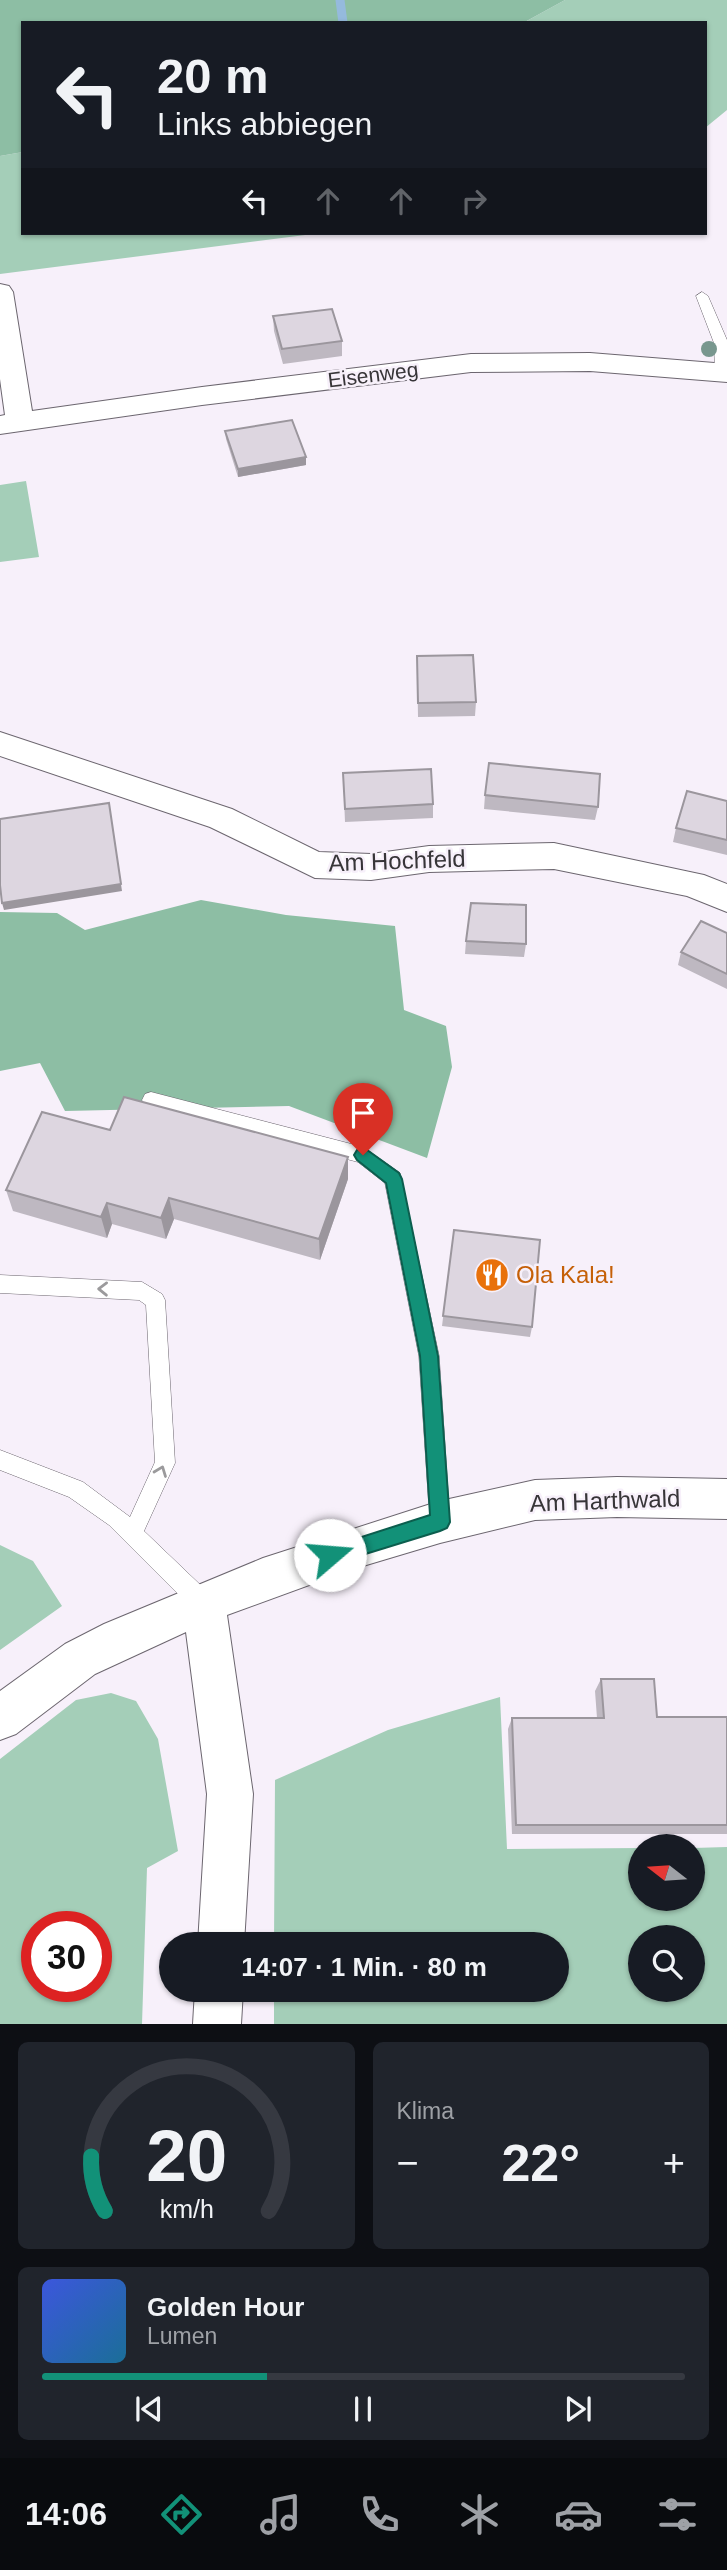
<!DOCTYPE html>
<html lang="de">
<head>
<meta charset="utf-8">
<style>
  body { margin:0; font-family:Arial,sans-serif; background:#20242c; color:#f1f3f6; height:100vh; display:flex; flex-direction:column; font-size:26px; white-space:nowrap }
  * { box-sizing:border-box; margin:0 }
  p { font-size:23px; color:#9ea1a6 }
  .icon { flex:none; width:38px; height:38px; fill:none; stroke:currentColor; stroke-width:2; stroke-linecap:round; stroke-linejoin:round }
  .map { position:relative; height:2024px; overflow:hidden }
  .sheet { display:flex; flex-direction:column; gap:18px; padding:18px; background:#0d0f14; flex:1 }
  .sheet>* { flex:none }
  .hud { position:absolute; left:21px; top:21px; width:686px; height:214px; border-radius:0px; box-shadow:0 2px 5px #0004; background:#171b24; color:#f1f3f6; overflow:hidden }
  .needle { width:46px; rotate:287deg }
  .buttons { position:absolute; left:628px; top:1834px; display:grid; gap:14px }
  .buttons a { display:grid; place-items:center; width:77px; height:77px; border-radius:50%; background:#171b24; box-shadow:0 2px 5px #0004; font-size:35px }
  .speed { position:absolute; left:21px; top:1911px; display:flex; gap:14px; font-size:35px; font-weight:700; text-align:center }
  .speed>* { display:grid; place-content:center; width:91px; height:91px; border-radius:50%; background:#171b24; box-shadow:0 2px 5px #0004; line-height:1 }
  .speed .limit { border:10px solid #d22; background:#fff; color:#111 }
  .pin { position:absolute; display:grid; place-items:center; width:60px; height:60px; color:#fff; margin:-72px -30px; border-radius:50% 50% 50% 0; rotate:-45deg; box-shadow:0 0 7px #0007 }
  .pin .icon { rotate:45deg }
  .me { position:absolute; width:77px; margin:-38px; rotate:72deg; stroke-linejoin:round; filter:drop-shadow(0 0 5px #0008) }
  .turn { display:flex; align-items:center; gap:24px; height:147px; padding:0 21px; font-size:32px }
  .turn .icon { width:91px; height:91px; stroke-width:2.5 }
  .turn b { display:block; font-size:49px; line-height:60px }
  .lanes { display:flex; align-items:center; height:66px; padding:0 21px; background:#0003; justify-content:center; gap:35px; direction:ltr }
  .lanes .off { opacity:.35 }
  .big { font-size:52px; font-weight:800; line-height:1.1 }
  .sheet .card { flex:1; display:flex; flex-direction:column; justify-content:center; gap:10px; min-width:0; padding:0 24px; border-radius:10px; background:#20242c }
  .sheet .dial { align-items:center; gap:0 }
  .dial svg { height:182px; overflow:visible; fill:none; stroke:#363941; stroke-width:7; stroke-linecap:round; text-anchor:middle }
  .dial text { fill:#f1f3f6; stroke:none }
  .song { display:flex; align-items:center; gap:21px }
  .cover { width:84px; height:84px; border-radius:10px; background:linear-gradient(135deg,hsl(230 70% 55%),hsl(200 70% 35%)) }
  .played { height:7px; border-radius:4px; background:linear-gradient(90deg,#129178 35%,#363941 35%) }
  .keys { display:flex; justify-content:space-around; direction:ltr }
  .heat { display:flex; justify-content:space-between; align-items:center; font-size:38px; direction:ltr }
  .sheet .tiles { flex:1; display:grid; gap:18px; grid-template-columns:1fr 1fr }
  .card:last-child { grid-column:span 2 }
  .trip { position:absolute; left:159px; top:1932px; width:410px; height:70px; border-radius:35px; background:#171b24; box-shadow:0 2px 5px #0004; font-weight:800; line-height:70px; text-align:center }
  .menu { display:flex; height:112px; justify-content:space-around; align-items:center; background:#090b0e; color:#9ea1a6 }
  .menu .icon { width:49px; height:49px }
  .menu .selected { color:#129178 }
  .menu b { font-size:32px; color:#f1f3f6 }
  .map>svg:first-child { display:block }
  .green { fill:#a4ceb8; fill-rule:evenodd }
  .forest { fill:#8dbea4 }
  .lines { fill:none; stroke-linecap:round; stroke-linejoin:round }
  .stream { stroke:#95badd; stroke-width:9 }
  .lane-casing { stroke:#6c666f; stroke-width:1 }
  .street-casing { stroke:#6c666f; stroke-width:2 }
  .lane { fill:#fff; fill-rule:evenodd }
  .street { fill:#fff; fill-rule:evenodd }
  .tree { fill:#78978e }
  .wall { fill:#beb8c1 }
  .shaded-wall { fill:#9b969d }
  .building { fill:#ddd6e0; stroke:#9b969d; stroke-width:2 }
  .oneway { stroke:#9b9a9c }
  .route { fill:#129178; stroke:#0c5e4e; stroke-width:2 }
  .labels { text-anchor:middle; stroke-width:5; stroke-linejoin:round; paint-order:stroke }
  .far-street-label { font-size:21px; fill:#373538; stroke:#f7f0fa }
  .street-label { font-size:24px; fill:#373538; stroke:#f7f0fa }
  .food-label { font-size:24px; fill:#c56008; stroke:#f7f0fa; text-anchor:start }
</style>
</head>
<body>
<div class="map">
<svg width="727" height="2024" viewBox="0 0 727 2024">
  <rect width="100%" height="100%" fill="#f7f0fa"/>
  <path class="green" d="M565,0h162v110l-22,18v-105h-182z
    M23,152v81h298l-321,41v-118z
    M26,481l13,76 -39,5v-77z
    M0,1545l33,16 29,45 -62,44z
    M111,1693l25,8 22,38 20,112 -31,17 -5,156h-142v-265l76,-59zM37,1927h59v59h-59z
    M500,1697l7,152 133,-1v51h53v-51l34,-1v177h-453v-34h282v-46h-282l1,-164 113,-50zM693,1937v53h-53v-53z"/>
  <path class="forest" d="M0,0h565l-42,23h-500v129l-23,4z
    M201,900l85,15 109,11 9,84 42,16 6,41 -25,91 -138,-52 -224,5 -25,-48 -40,8v-159l57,1 28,17z"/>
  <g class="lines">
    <path class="stream" d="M340,0l3,23"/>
    <g class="lane-casing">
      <path id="lane" d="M702,292l6,4 19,44v36l-5,1 -7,-4 -1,-30 -18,-47z
        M151,1092l212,55 37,26 39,183 11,166 -3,7 -7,3 -7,-3 -3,-7 -11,-166 -34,-173 -27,-21 -213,-56 -3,-6 3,-6z
        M0,1275l142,7 20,12 3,6 10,163 -31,68 68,65 3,8 -3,8 -8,3 -8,-3 -87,-87 -40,-28 -69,-27v-20l83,32 47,35 25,-55 -9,-157 -7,-5 -139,-7z"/>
    </g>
    <g class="street-casing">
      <path id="street" d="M0,284l9,2 4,6 19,119 170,-24 269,-33 119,-1 137,11v18l-137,-11 -119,1 -269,33 -202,29v-18l5,-1 -5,-36z
        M0,732l232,77 87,43 52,2 58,-8 125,-3 150,32 23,9v28l-40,-16 -133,-27 -125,3 -58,8 -56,-2 -105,-51 -210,-71z
        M617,1477l110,2v40l-110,-2 -82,3 -95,23 -87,26 -126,46 26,179 -9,150h-46l9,-150 -21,-162 -91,42 -79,60 -16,6v-49l65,-47 39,-20 159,-66 177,-57 95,-21z
        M195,1990h48l-2,34h-48z"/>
    </g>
    <use href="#lane" class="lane"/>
    <use href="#street" class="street"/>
  </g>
  <circle class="tree" cx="709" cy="349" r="8"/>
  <path class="wall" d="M273,316l69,25v15l-59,8 -9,-33z
    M225,431l81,26v8l-68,12 -12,-38z
    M417,656l59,46 -1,14 -57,1z
    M343,773l90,31v14l-88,4z
    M485,795l113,12 -3,13 -111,-11z
    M727,801v54l-54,-13 3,-14z
    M727,933v56l-49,-24 3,-13z
    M466,941l60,3 -2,13 -59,-3z
    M110,1130l238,49 -28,81 -146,-41 -8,20 -54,-15 -5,14 -94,-27 -7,-21z
    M454,1230l78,97 -2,10 -88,-11z
    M601,1679l56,38h70v117h-215l-4,-105 4,-11h85l-2,-27z"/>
  <path class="shaded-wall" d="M306,457v8l-68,12v-8z
    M109,803l13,88 -118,19 -2,-7z
    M348,1157v22l-28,81 -1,-21z
    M169,1198l5,21 -8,20 -5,-21z
    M107,1203l5,21 -5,14 -6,-21z"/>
  <path class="building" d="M332,309l10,32 -60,8 -9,-33z
    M292,420l14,37 -68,12 -13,-38z
    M473,655l3,47 -58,1 -1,-47z
    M489,763l111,11 -2,33 -113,-12z
    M431,769l2,35 -88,5 -2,-36z
    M687,791l40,10v39l-51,-12z
    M109,803l12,81 -119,19 -2,-18v-66z
    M471,903l55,2v39l-60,-3z
    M701,921l26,12v41l-46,-22z
    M124,1097l224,60 -29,82 -150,-41 -8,20 -54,-15 -6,14 -95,-27 36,-78 68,18z
    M454,1230l86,10 -8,87 -89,-11z
    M601,1679h53l3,38h70v108h-211l-4,-107h92z"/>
  <defs><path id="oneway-chevron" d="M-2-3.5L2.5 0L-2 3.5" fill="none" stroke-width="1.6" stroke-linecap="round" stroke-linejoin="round" transform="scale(1.75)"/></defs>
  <g class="oneway">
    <use href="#oneway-chevron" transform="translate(103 1289) rotate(-179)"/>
    <use href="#oneway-chevron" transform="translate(161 1471) rotate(-69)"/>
  </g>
  <path class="route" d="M363,1147l36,26 3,6 36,177 12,166 -3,6 -7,3 -110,34 -6,-3 -3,-7 3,-6 106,-34 -10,-159 -34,-173 -29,-23 -3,-5 3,-5z"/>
  <defs>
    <g id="restaurant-disc" transform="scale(1.75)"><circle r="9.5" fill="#e8710a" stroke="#f7f0fa"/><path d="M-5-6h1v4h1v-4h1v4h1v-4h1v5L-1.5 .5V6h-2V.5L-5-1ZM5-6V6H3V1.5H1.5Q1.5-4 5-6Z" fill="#fff"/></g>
  </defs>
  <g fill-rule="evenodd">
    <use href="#restaurant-disc" x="492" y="1275"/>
  </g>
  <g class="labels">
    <g class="far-street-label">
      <text transform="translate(373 375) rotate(-7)" y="7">Eisenweg</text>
    </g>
    <g class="street-label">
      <text transform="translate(397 861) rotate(-2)" y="8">Am Hochfeld</text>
      <text transform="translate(605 1501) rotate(-2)" y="8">Am Harthwald</text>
    </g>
    <g class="food-label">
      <text x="516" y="1283">Ola Kala!</text>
    </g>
  </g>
</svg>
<div class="buttons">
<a><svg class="needle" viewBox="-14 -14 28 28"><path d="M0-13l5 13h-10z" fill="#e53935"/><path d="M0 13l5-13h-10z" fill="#9ea1a6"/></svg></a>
<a><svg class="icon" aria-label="search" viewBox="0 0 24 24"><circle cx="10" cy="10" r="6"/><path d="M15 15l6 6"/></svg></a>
</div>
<div class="speed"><div class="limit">30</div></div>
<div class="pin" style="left:363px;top:1155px;background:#d93025"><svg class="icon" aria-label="arrive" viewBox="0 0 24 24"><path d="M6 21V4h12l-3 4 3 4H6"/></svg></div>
<svg class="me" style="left:330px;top:1555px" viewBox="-20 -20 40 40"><circle r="19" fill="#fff"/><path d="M0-13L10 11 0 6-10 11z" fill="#129178"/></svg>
<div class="trip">14:07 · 1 Min. · 80 m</div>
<div class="hud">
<div class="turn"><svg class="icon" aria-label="left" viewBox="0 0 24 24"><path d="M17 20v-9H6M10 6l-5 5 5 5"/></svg><div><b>20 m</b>Links abbiegen</div></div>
<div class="lanes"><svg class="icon" aria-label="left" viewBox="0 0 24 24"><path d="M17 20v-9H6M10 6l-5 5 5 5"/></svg><svg class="icon off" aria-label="ahead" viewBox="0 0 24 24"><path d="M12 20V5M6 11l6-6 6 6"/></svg><svg class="icon off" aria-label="ahead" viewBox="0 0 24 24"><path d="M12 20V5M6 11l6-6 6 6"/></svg><svg class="icon off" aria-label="right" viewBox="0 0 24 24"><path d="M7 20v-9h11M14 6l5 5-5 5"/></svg></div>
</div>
</div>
<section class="sheet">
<div class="tiles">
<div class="card dial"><svg viewBox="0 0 100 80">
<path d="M14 69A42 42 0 1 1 86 69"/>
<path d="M14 69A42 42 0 0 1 8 45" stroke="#129178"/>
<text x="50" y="56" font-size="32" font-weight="700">20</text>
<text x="50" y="72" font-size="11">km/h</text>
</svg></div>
<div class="card"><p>Klima</p>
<div class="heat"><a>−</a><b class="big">22°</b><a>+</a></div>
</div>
<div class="card">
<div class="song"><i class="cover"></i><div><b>Golden Hour</b><p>Lumen</p></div></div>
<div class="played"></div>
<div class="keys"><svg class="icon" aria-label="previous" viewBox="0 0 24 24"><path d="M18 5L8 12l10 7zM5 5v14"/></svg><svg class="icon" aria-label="pause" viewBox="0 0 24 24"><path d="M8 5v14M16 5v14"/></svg><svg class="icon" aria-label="next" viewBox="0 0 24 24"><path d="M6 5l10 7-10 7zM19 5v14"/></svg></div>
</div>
</div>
</section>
<nav class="menu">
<b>14:06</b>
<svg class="icon selected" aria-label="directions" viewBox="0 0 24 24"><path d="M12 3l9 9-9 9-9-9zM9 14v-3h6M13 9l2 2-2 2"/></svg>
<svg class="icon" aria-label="music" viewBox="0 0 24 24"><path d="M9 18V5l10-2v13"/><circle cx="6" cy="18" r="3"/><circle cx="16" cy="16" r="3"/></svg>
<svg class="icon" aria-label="phone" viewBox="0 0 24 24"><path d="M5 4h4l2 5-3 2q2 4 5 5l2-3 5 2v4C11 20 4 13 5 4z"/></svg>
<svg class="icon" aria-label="climate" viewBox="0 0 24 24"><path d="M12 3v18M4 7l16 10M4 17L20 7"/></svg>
<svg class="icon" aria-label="car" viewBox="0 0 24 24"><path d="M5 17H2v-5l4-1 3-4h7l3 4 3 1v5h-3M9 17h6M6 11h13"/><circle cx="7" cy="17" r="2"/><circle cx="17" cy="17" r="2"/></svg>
<svg class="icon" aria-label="filters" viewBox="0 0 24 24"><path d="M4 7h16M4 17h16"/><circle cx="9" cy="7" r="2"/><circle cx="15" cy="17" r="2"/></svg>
</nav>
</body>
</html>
